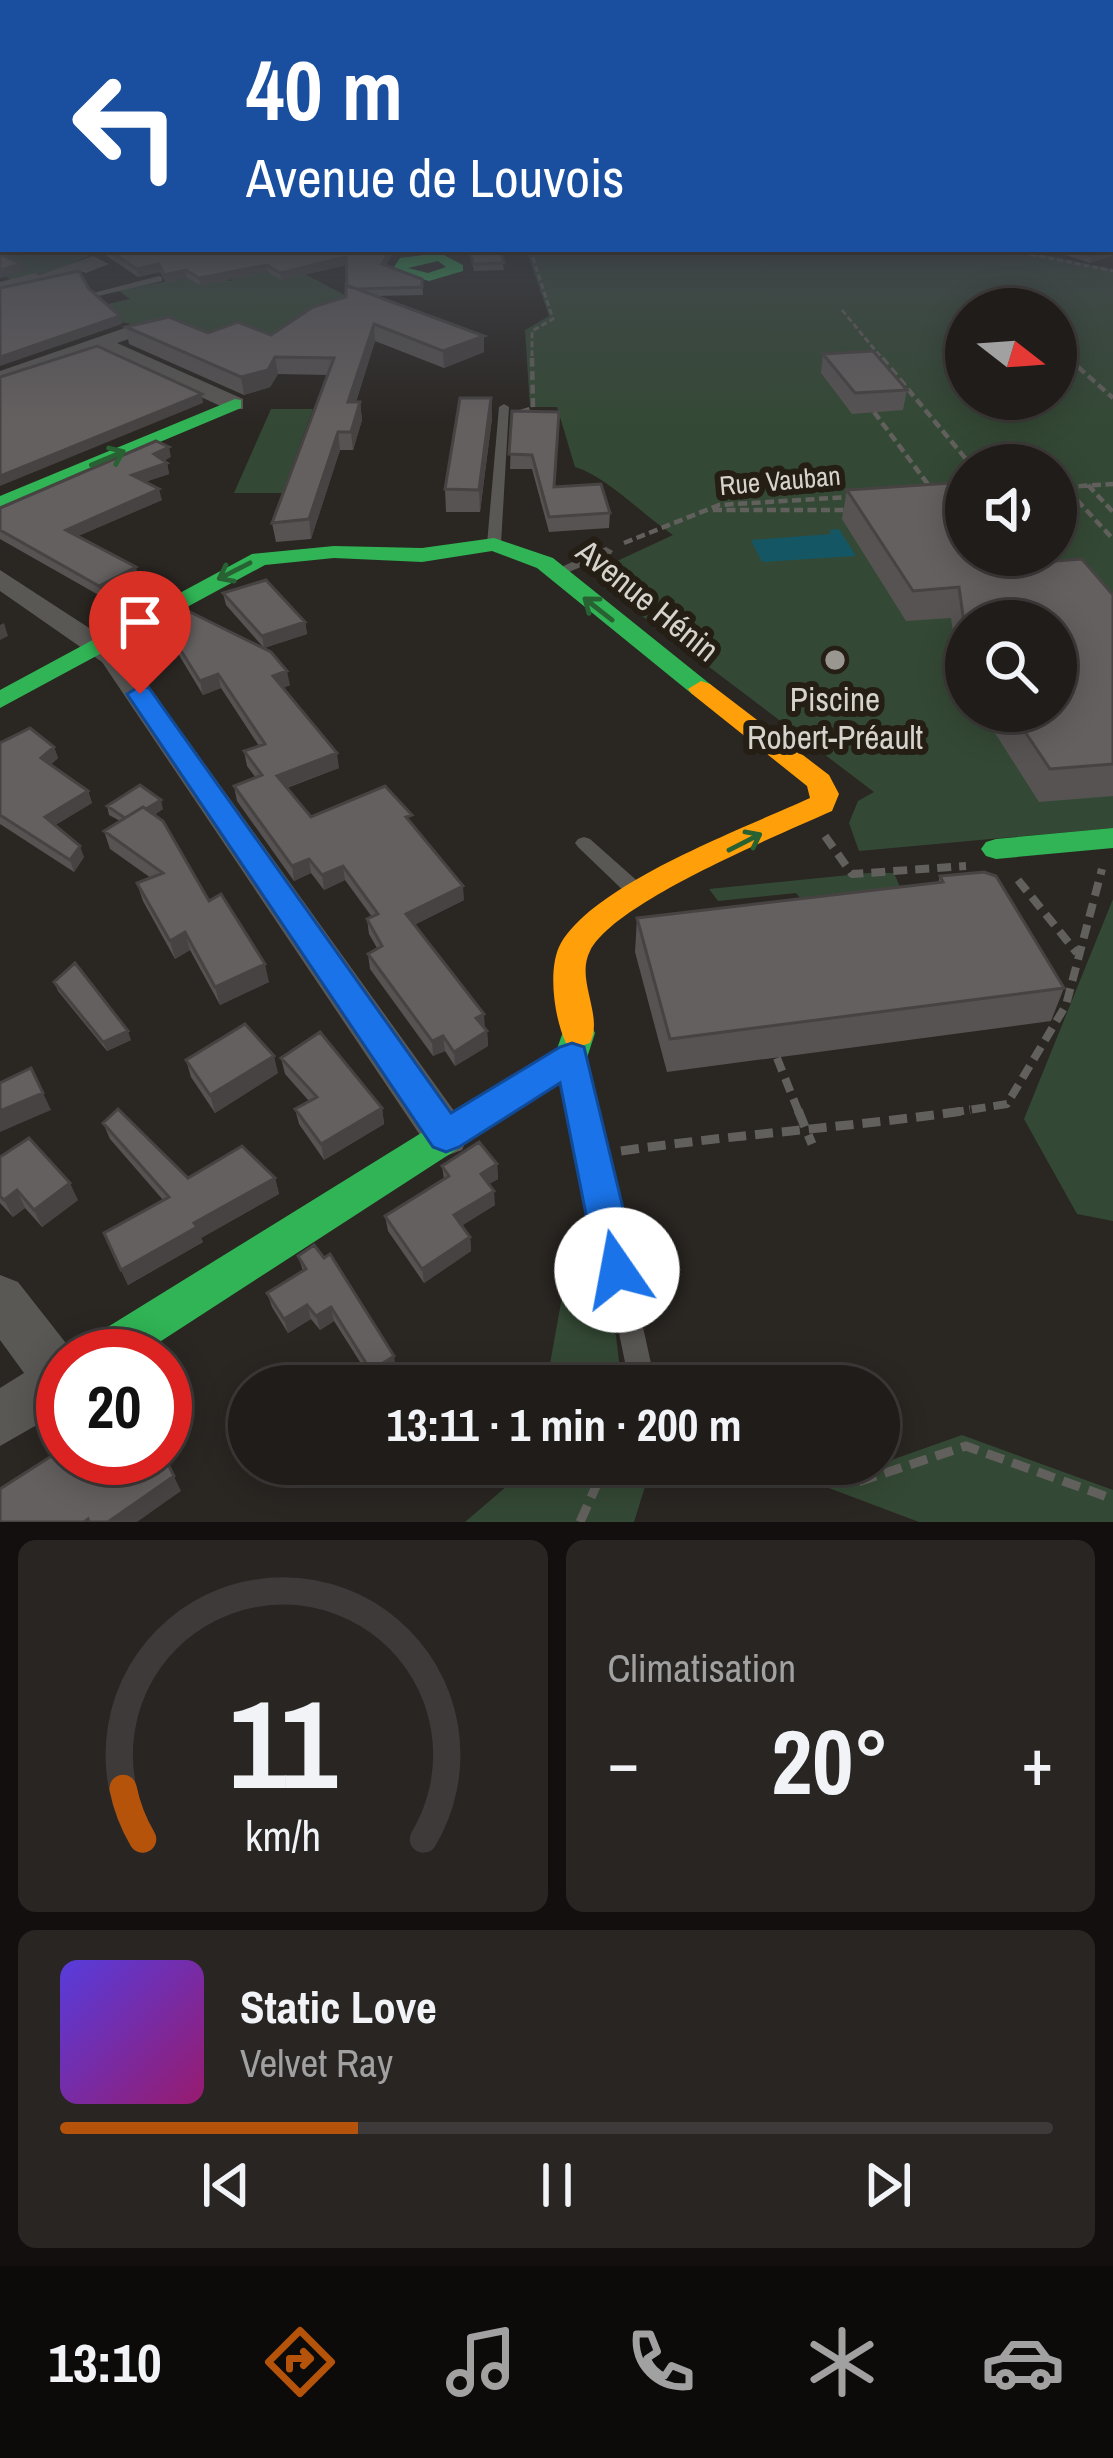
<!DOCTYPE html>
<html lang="fr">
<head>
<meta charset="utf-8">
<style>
  body { margin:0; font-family:"Archivo Narrow",sans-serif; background:#282523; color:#f1f3f6; height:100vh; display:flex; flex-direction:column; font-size:45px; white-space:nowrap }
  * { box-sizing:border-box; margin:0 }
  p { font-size:39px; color:#a2a1a2 }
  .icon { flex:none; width:66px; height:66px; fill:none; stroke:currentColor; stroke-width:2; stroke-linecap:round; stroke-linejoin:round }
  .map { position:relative; height:1522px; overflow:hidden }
  .details { display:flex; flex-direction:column; gap:18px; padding:18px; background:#120f0e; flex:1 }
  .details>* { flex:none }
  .banner { position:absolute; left:0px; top:0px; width:1113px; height:252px; box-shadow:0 6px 30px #0003,0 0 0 3px #3d3a39; background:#1a4fa0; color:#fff; overflow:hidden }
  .needle { width:78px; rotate:107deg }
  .controls { position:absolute; left:945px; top:288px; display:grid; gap:24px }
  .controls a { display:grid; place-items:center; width:132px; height:132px; border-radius:50%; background:#201c1a; box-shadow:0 6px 30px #0003,0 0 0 3px #3d3a39; font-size:60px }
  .speed { position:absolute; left:36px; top:1329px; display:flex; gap:24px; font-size:60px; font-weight:700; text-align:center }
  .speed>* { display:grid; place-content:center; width:156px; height:156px; border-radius:50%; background:#201c1a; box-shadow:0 6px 30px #0003,0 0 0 3px #3d3a39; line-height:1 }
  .speed .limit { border:18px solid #d22; background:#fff; color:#111 }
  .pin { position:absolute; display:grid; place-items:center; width:102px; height:102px; color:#fff; margin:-123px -51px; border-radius:50% 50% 50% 0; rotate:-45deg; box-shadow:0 0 12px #0007 }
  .pin .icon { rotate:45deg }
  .me { position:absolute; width:132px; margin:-66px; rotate:348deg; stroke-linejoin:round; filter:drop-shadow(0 0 9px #0008) }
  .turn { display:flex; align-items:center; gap:42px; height:252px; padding:0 48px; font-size:54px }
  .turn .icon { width:156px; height:156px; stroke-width:2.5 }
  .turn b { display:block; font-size:84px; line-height:102px }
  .big { font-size:90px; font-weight:700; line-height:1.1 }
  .details .tile { flex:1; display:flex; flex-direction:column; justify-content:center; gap:18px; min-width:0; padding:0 42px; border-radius:18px; background:#282523 }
  .details .dial { align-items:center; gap:0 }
  .dial svg { height:312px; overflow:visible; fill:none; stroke:#3d3a39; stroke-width:7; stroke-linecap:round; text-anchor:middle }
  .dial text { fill:#f1f3f6; stroke:none }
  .song { display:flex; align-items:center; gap:36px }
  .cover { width:144px; height:144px; border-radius:18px; background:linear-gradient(135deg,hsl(250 70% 55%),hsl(320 70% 35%)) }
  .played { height:12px; border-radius:6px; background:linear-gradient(90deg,#b45309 30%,#3d3a39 30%) }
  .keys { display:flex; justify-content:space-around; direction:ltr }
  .heat { display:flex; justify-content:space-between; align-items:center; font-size:66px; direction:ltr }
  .details .tiles { flex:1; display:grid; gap:18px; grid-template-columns:1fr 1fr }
  .tile:last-child { grid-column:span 2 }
  .trip { position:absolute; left:228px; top:1365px; width:672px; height:120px; border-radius:60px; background:#201c1a; box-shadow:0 6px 30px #0003,0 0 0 3px #3d3a39; font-weight:700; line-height:120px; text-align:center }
  .tabs { display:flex; height:192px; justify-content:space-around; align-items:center; background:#0d0b0a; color:#a2a1a2 }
  .tabs .icon { width:84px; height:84px }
  .tabs .active { color:#b45309 }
  .tabs b { font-size:54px; color:#f1f3f6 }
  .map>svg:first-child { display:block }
  .green { fill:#344935; fill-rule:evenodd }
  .water { fill:#145664 }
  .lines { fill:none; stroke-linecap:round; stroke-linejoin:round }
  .path-far3 { stroke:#62605d; stroke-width:3; stroke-dasharray:6 3; stroke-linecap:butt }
  .path-far2 { stroke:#62605d; stroke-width:4.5; stroke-dasharray:9 4.5; stroke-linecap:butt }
  .path-far1 { stroke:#62605d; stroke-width:8; stroke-dasharray:14 8; stroke-linecap:butt }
  .path { stroke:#62605d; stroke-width:9; stroke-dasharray:18 9; stroke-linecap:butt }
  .lane { fill:#5a5855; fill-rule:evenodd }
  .street { fill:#5a5855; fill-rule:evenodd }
  .fast { fill:#30b455; fill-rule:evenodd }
  .slow { fill:#ff9f0a; fill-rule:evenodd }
  .wall { fill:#575353 }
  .shaded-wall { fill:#474343 }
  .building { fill:#656060; stroke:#474343; stroke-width:3 }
  .oneway { stroke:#296232 }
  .route { fill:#1a73e8; stroke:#114b97; stroke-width:3 }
  .poi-dot { fill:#9a9690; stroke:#241e15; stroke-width:4.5 }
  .labels { text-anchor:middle; stroke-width:12; stroke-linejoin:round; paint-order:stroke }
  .far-street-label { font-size:27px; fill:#d6d2cc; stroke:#241e15 }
  .street-label { font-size:33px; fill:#d6d2cc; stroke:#241e15 }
  .poi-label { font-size:33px; fill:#d6d2cc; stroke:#241e15 }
</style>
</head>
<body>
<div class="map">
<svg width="1113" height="1522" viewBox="0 0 1113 1522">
  <rect width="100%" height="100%" fill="#2a2622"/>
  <path class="green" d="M3,245v4l95,3 -45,19 -42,10 -11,-11z
    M242,249h15l103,54 -93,32 -113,-7 -63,-11 13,-12 26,-6 -12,-9 73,-13 42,4 -5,-5z
    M526,249h491l96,20v559l-254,23 -10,-28 9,-22 16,-9 -269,-204 12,-27 56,-26c-30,-20 -67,-59 -98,-68l-18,-60h-27l-5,-77 24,-14zM966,309h90v90h-90zM966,465h90v90h-90zM966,621h90v90h-90z
    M271,409h42l-31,84h-48z
    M869,873h25l6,14 -98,13 -6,-7 -78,8 -9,-12z
    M1113,899v322l-36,-7 -53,-95z
    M571,1247l9,44 35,37 7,58h-76z
    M962,1435l151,55v32h-194l-154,-58h59l28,10z
    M519,1464h133l-18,58h-169l49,-42z"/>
  <path class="water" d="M839,529l17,27 -94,6 -11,-22 80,-6 -2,-4z"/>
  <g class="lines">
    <path class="path-far3" d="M530,249l23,70 -21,12v30
      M1004,249l109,22
      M842,310l42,51
      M1056,347l15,14"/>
    <path class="path-far2" d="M882,358l89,107
      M1068,358l45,40
      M521,412l12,-4 -1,-50
      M874,412l59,79
      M1056,485l9,2 48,52
      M1088,485l25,27
      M1065,487l48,-3
      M713,510h137
      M624,543l95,-38 130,-8"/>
    <path class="path-far1" d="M825,836l27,38 114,-8
      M1018,880l59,73
      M777,1058l22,55
      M950,1113l57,-9 59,-99 36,-136"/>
    <path class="path" d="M798,1110l14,34
      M621,1151c117,-17 232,-24 349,-41
      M808,1464l50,18 108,-36 147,53
      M580,1522l26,-58"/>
    <path class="lane" d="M93,256l16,8 -23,9 -10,-3 -41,11 -4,-3z
      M159,276l3,1v4l-64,15 -5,-3z
      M504,404l5,3 -8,137 -7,4 -7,-4 12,-137z
      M606,547l7,4 -2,3 -49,21h-10l-2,-3z
      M584,837l6,2 53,47 2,5 -2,5h-14l-51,-49 -3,-4 3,-4z
      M574,1055l8,3 3,6 71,322h-26l-67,-322 3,-6z"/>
    <path class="street" d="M1110,222l3,1v10l-3,-1z
      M35,273l9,5 -3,4 -41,11v-11z
      M148,320l7,2v8l-38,13 126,56v10h-16l-128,-59 -99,34v-13z
      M0,570l123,80 339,472 6,14 -6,14 -16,6 -16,-6 -328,-488 -102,-71z
      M0,1275l18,7 58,74h-13v54l-63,36v-58l24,-15 -24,-33z"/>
    <path class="fast" d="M440,253l23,12v6l-34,10 -37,-11 8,-12zM438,261l8,6 -18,6 -20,-5z
      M235,399l6,1v8l-241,101v-13z
      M494,538l59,20 157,126 4,5 -4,5h-18l-155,-126 -45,-17 -70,11 -88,-4 -69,7 -265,143v-18l252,-136 82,-8 88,2z
      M1113,828v20l-117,11 -10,-3 -5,-7 5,-7 10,-3z
      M578,1019l12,4 5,10 -11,34 -446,289h-59l6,-15 472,-292 9,-26z"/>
    <path class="slow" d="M701,681l9,3 119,91 10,19 -7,17c-53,24 -218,91 -242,140 -15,29 14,64 0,92l-12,4 -12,-4c-12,-25 -19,-76 -5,-100 36,-61 184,-115 249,-145l-3,-12 -115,-92 -4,-5z"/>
  </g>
  <path class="wall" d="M1113,229v26l-23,8 -43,-14h63z
    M96,249h320l-23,4 -7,12 36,14 1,16 -47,1 108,40v16l-40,16 -69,-27 -19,61h4l2,18 -9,30h-13l-29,89 -35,3 -4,-19 56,-148 -50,-1 -8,13 -26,8 -115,-51 -3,-17 145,8 75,-38v-32l-65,15 -13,-8 -68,13 -13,-7 -21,4 -6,-10 -22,5z
    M468,249h32l4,21 -30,1z
    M823,354l84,36 -4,20 -51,4 -31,-41z
    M491,398l1,20 -12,94h-34l-1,-23z
    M512,411l43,76 55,26 -1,15 -60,4 -17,-63h-22z
    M171,457l-8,4 4,2 2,11 -24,8 17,18 -84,36 61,42 -37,19 -102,-58v-31z
    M847,490l196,72 70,33v201l-74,6 -58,-91h75l-90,-90v68l-6,-10 -9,-61 -45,3 -64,-102z
    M223,593l82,29 2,12 -43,14 -38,-43z
    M160,617l130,68 -7,3 56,80 -52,20 24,29 102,8 51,75 -50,25 73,106 1,15 -33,20 -10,-15 -12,5 -63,-87 -2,-15 9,-6 -8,-14 -2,-15 5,-2 -27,-37 -21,10 -13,-17 -17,8 -57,-80 -3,-15 22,-8 -9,-12 -3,-15 15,-5 -38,-58 -18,7 -39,-65z
    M0,743l54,4 4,11 -8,7 38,26 4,12 -37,22 29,32 -10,15 -74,-48z
    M107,806l56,3 -9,6 55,86 60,81 -49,23 -30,-55 -15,9 -32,-58 -6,-18 14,-5 -41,-29 -6,-18 16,-10 -11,-6z
    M940,876l124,112 -13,33 -384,51 -32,-120 2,-34 301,-35z
    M54,982l77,58 -24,11 -49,-60z
    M281,1058l101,50 2,16 -60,36 -25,-36 -4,-15 14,-8 -24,-27z
    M186,1060l92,13 -63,40 -24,-36z
    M103,1123l85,55h87l4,16 -78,44 2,4 -75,43 -24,-52 59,-33 -53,-61z
    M0,1157l78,43 -36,27 -17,-19 -12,9 -13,-14z
    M497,1164l1,15 -9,5 6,21 -34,21 9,11 1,14 -47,32 -36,-52 -3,-15 59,-37 -2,-13z
    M298,1256l98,114 -22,14 -40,-63 -14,9 -9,-11 -23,14 -16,-26 -5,-14 36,-22z"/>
  <path class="shaded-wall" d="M391,249h25l-23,4 -10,18 -1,-7z
    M1113,249v6l-23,8 2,-7z
    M346,257l1,8 -66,15 -1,-7z
    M21,264l2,8 -23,6v-8z
    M159,264l1,8 -22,5 -1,-8z
    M267,265l1,7 -68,13 -1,-7z
    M186,270l1,8 -21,4 -2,-7z
    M120,316l2,8 -122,42v-9z
    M374,324l1,17 -25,79 -2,-18z
    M484,336v16l-40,16 -1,-17z
    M275,357l3,17 -8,13 -26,8 -3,-18z
    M202,394l1,9 -203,83v-10z
    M491,398l1,20 -12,94 -1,-22z
    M360,402l2,18 -9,30 -2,-18z
    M338,432l2,18 -29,89 -2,-20z
    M169,447l2,10 -15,7 -2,-10z
    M167,463l2,11 -34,11 -3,-10z
    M159,489l3,11 -93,40 -3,-10z
    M136,567l3,11 -37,19 -3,-11z
    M305,622l2,12 -43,14 -2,-12z
    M4,623l4,13 -8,4v-15z
    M287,671l3,14 -14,5 -3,-14z
    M218,674l3,14 -18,7 -3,-14z
    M54,747l4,11 -13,12 -4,-12z
    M337,753l2,15 -59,22 -3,-14z
    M88,791l4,12 -43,26 -4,-12z
    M161,800l2,9 -32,20 -2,-9z
    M80,846l4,11 -10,15 -4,-12z
    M309,859l2,14 -17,8 -2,-15z
    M343,866l2,14 -21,10 -2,-15z
    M463,886l1,14 -57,28 -1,-14z
    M185,932l5,18 -15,9 -5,-18z
    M265,964l4,18 -49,23 -5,-18z
    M484,1014l1,14 -9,-10z
    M128,1031l3,9 -24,11 -4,-9z
    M487,1031l1,15 -33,20 -1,-14z
    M443,1036l2,15 -12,5 -1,-15z
    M274,1056l4,17 -63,40 -5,-18z
    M43,1093l8,17 -51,22v-21z
    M382,1108l2,16 -60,36 -3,-16z
    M497,1164l1,15 -16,9 -1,-14z
    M275,1178l4,16 -78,44 2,4 -75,43 -7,-15 73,-47z
    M70,1183l8,17 -36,27 -8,-17z
    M17,1190l8,18 -12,9 -9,-17z
    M494,1191l1,14 -40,25 -1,-15z
    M470,1237l1,14 -47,32 -2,-14z
    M307,1305l4,14 -23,14 -4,-14z
    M331,1307l3,14 -14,9 -4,-14z
    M394,1356l2,14 -22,14 -3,-13z
    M165,1458l16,33 -44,31h-30z"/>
  <path class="building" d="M0,213h3v21l-3,1z
    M1110,229h3v20l-21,7 -23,-7h41z
    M106,249h285l-9,15 40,15v8l-65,2 -10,-3 -1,-29 -66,16 -13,-8 -68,13 -13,-8 -22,5 -5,-11 -22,5z
    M470,249h30l4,14 -31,1z
    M0,254l21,10 -21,6z
    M79,271l10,18 31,27 -120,41v-69z
    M346,285l138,51 -41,15 -69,-27 -26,78h12l-9,30h-13l-29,87 -37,4 62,-165 -59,-1 -7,13 -27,7 -115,-50 43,-10 39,16 30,-11 33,13 42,-28 33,-10z
    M97,346l105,48 -202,82v-99z
    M873,351l34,39 -52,3 -32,-39z
    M460,398h31l-12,92 -34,-1z
    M512,411l47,1 -5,75 47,-3 9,29 -61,4 -17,-62 -23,-1z
    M156,441l13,6 -15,7 13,9 -35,12 27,14 -93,41 70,37 -37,19 -99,-56v-22z
    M966,482v73h71l6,7 39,-3 31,36v169l-63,5 -39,-58h45v-90h-90v16l-7,-50 -46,4 -66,-101z
    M266,580l39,42 -43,14 -39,-43z
    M180,607l91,45 16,19 -14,5 64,77 -60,23 34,41 74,-31 27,29 -6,2 57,69 -57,28 78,100 -8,4 11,13 -33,21 -11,-16 -11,5 -64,-87 14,-8 -15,-27 11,-5 -35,-48 -21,9 -13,-16 -17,7 -58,-80 28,-11 -18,-24 21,-7 -47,-70 -18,7 -40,-64z
    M30,728l24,19 -13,11 47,33 -43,26 35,29 -10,14 -70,-45v-72z
    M140,785l21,15 -15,9 -3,-2 -18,11 -18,-12z
    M143,807l20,14 46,80 12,-7 44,70 -50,23 -30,-55 -15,9 -33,-58 26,-10 -59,-42z
    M984,872l12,4 68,112 -394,51 -33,-121 306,-36 -3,-6z
    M75,963l53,68 -25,11 -49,-60z
    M245,1024l29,32 -64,39 -24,-35z
    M320,1032l62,76 -61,36 -26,-35 22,-12 -36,-39z
    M31,1068l12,25 -43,18v-28z
    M118,1109l70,69 54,-32 33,32 -81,45 3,4 -76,43 -17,-37 65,-36 -66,-74z
    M29,1138l41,45 -36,27 -17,-20 -13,10 -4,-4v-39z
    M479,1142l18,22 -16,10 13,17 -40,24 16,22 -48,32 -37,-53 64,-40 -7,-10z
    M314,1245l10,13 6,-4 64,102 -23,15 -40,-64 -15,9 -9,-11 -23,14 -17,-26 39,-24 -8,-13z
    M63,1431v27h102l9,18 -66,46h-19l-1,-3 -4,3h-84v-33l61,-39 -5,-14z"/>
  <defs><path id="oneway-shaft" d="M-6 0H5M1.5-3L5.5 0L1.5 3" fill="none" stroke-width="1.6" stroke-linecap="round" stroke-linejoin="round" transform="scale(3)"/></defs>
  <g class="oneway">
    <use href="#oneway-shaft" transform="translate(108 458) rotate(-23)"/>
    <use href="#oneway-shaft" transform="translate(234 571) rotate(153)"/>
    <use href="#oneway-shaft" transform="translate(598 609) rotate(-142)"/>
    <use href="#oneway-shaft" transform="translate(745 842) rotate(-27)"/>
  </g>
  <linearGradient id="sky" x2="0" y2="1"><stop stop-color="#171513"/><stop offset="0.5" stop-color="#44474f"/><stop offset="1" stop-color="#44474f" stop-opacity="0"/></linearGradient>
  <rect width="1113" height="426" fill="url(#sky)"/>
  <path class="route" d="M140,686l9,2 302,425 109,-66 12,-4 12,4 54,223 -6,13 -15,6 -14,-6 -6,-13 -37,-187 -101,64 -13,5 -13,-5 -306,-453z"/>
  <circle class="poi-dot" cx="835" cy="660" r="12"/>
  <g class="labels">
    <g class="far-street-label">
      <text transform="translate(780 481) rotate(-5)" y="9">Rue Vauban</text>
    </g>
    <g class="street-label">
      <text transform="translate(648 600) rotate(39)" y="12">Avenue Hénin</text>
    </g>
    <g class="poi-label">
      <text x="835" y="711">Piscine<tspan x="835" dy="38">Robert-Préault</tspan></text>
    </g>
  </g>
</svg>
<div class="controls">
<a><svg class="needle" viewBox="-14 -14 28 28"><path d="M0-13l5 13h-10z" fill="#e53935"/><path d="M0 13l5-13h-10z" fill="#a2a1a2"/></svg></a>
<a><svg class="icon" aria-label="sound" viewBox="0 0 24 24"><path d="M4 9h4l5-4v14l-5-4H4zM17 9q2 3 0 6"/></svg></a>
<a><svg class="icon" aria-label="search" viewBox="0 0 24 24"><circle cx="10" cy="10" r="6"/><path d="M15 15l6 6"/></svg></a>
</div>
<div class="speed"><div class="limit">20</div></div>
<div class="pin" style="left:140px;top:694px;background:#d93025"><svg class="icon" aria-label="arrive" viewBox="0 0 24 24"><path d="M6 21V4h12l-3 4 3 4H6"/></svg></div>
<svg class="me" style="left:617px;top:1270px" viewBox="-20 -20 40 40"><circle r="19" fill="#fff"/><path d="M0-13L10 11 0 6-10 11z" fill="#1a73e8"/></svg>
<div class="trip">13:11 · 1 min · 200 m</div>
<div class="banner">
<div class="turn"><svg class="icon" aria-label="left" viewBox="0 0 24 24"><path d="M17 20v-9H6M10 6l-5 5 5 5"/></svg><div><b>40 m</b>Avenue de Louvois</div></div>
</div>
</div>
<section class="details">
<div class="tiles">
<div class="tile dial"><svg viewBox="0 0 100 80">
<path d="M14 69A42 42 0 1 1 86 69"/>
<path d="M14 69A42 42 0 0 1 9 56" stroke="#b45309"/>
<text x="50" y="56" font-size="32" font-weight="700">11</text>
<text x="50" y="72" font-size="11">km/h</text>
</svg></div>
<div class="tile"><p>Climatisation</p>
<div class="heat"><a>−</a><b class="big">20°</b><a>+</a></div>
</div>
<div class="tile">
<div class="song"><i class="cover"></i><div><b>Static Love</b><p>Velvet Ray</p></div></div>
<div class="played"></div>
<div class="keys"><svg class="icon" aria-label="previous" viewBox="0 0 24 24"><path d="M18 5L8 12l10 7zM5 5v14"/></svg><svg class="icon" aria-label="pause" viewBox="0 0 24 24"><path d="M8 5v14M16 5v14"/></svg><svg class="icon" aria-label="next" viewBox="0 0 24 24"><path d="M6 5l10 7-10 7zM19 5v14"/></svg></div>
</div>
</div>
</section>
<nav class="tabs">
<b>13:10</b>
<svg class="icon active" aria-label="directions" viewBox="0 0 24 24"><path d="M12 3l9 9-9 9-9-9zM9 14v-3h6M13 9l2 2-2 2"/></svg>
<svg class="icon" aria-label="music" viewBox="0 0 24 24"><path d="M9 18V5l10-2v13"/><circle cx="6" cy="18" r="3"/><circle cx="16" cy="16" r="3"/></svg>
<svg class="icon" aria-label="phone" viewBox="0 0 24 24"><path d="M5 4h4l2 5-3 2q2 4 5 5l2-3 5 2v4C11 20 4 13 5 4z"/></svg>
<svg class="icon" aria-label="climate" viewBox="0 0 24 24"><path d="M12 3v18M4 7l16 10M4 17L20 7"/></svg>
<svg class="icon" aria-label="car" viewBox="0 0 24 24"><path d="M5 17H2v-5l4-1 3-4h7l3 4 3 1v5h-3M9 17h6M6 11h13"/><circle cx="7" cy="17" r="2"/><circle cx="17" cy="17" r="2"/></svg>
</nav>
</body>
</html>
